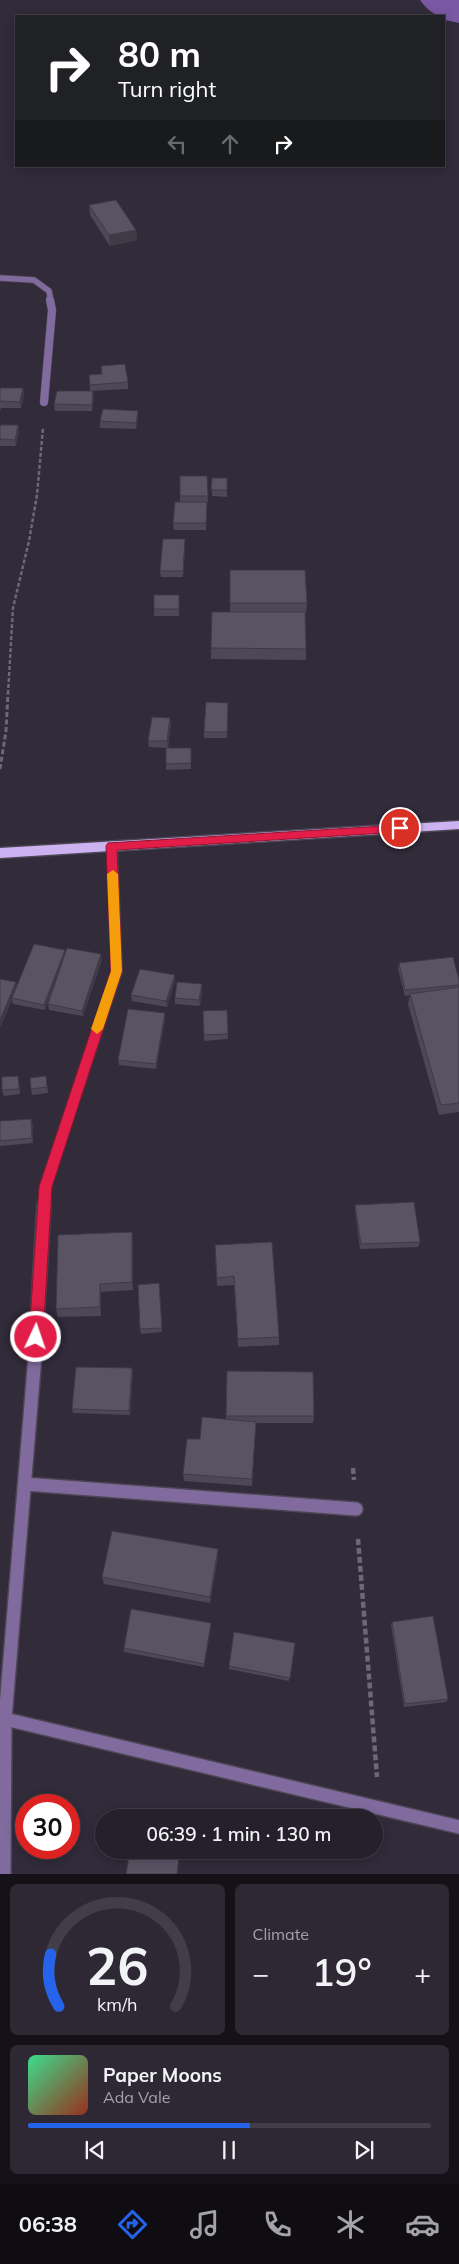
<!DOCTYPE html>
<html lang="en">
<head>
<meta charset="utf-8">
<style>
  body { margin:0; font-family:Mulish,sans-serif; background:#2d2834; color:#f1f3f6; height:100vh; display:flex; flex-direction:column; font-size:19px; white-space:nowrap }
  * { box-sizing:border-box; margin:0 }
  p { font-size:16px; color:#a3a3a9 }
  .icon { flex:none; width:28px; height:28px; fill:none; stroke:currentColor; stroke-width:2; stroke-linecap:round; stroke-linejoin:round }
  .map { position:relative; height:1874px; overflow:hidden }
  .side { display:flex; flex-direction:column; gap:10px; padding:10px; background:#141218; flex:1 }
  .side>* { flex:none }
  .hud { position:absolute; left:15px; top:15px; width:430px; height:152px; border-radius:0px; box-shadow:0 2px 12px #0003,0 0 0 1px #423e48; background:#202124; color:#fff; overflow:hidden }
  .speed { position:absolute; left:15px; top:1794px; display:flex; gap:10px; font-size:25px; font-weight:700; text-align:center }
  .speed>* { display:grid; place-content:center; width:65px; height:65px; border-radius:50%; background:#25202c; box-shadow:0 2px 12px #0003,0 0 0 1px #423e48; line-height:1 }
  .speed .limit { border:8px solid #d22; background:#fff; color:#111 }
  .pin { position:absolute; display:grid; place-items:center; width:42px; height:42px; color:#fff; margin:-21px; border:2px solid #fff; border-radius:50%; box-shadow:0 1px 5px #0007 }
  .me { position:absolute; width:55px; margin:-28px; rotate:3deg; stroke-linejoin:round; filter:drop-shadow(0 0 4px #0008) }
  .turn { display:flex; align-items:center; gap:18px; height:105px; padding:0 20px; font-size:22px }
  .turn .icon { width:65px; height:65px; stroke-width:2.5 }
  .turn b { display:block; font-size:35px; line-height:42px }
  .lanes { display:flex; align-items:center; height:48px; padding:0 20px; background:#0003; justify-content:center; gap:25px; direction:ltr }
  .lanes .off { opacity:.35 }
  .big { font-size:38px; font-weight:600; line-height:1.1 }
  .side .card { flex:1; display:flex; flex-direction:column; justify-content:center; gap:8px; min-width:0; padding:0 18px; border-radius:8px; background:#2d2834 }
  .side .dial { align-items:center; gap:0 }
  .dial svg { height:130px; overflow:visible; fill:none; stroke:#423e48; stroke-width:7; stroke-linecap:round; text-anchor:middle }
  .dial text { fill:#f1f3f6; stroke:none }
  .song { display:flex; align-items:center; gap:15px }
  .cover { width:60px; height:60px; border-radius:8px; background:linear-gradient(135deg,hsl(150 70% 55%),hsl(10 70% 35%)) }
  .played { height:5px; border-radius:2px; background:linear-gradient(90deg,#2563eb 55%,#423e48 55%) }
  .keys { display:flex; justify-content:space-around; direction:ltr }
  .heat { display:flex; justify-content:space-between; align-items:center; font-size:28px; direction:ltr }
  .side .tiles { flex:1; display:grid; gap:10px; grid-template-columns:1fr 1fr }
  .card:last-child { grid-column:span 2 }
  .trip { position:absolute; left:95px; top:1809px; width:288px; height:50px; border-radius:25px; background:#25202c; box-shadow:0 2px 12px #0003,0 0 0 1px #423e48; font-weight:600; line-height:50px; text-align:center }
  .tabs { display:flex; height:80px; justify-content:space-around; align-items:center; background:#0f0d12; color:#a3a3a9 }
  .tabs .icon { width:35px; height:35px }
  .tabs .active { color:#2563eb }
  .tabs b { font-size:22px; color:#f1f3f6 }
  .map>svg:first-child { display:block }
  .lines { fill:none; stroke-linecap:round; stroke-linejoin:round }
  .river { fill:#7a58a3; fill-rule:evenodd }
  .minor-far3-casing { stroke:#4c4654; stroke-width:7 }
  .minor-far2-casing { stroke:#4c4654; stroke-width:9 }
  .minor-far1-casing { stroke:#4c4654; stroke-width:12 }
  .minor-casing { stroke:#4c4654; stroke-width:16 }
  .primary-casing { stroke:#4c4654; stroke-width:3 }
  .path-far2 { stroke:#6d6875; stroke-width:2.5; stroke-dasharray:4 2; stroke-linecap:butt }
  .path-far1 { stroke:#6d6875; stroke-width:3; stroke-dasharray:5 2.5; stroke-linecap:butt }
  .path { stroke:#6d6875; stroke-width:4.5; stroke-dasharray:6 3; stroke-linecap:butt }
  .minor-far3 { stroke:#816b9e; stroke-width:5.5 }
  .minor-far2 { stroke:#816b9e; stroke-width:8 }
  .minor-far1 { stroke:#816b9e; stroke-width:10 }
  .minor { stroke:#816b9e; stroke-width:13 }
  .primary { fill:#ccb2f1; fill-rule:evenodd }
  .wall { fill:#4d4756 }
  .shaded-wall { fill:#3f3a46 }
  .building { fill:#5a5364; stroke:#3f3a46 }
  .route { fill:#e11d48; stroke:#92132f }
  .slow { fill:#f59e0b }
</style>
</head>
<body>
<div class="map">
<svg width="459" height="1874" viewBox="0 0 459 1874">
  <rect width="100%" height="100%" fill="#312b3a"/>
  <g class="lines">
    <path class="river" d="M420,0h39v23l-14,-3 -1,-4c-11,0 -18,-8 -24,-16z"/>
    <g class="minor-far3-casing">
      <path id="minor-far3" d="M0,278l34,2 15,11 2,11"/>
    </g>
    <g class="minor-far2-casing">
      <path id="minor-far2" d="M44,402l8,-92 -2,-10"/>
    </g>
    <g class="minor-far1-casing">
      <path id="minor-far1" d="M44,1206l1,-19 72,-216 -5,-125"/>
    </g>
    <g class="minor-casing">
      <path id="minor" d="M25,1484l331,25
        M5,1719l454,108
        M4,1874l1,-155 30,-363 9,-151"/>
    </g>
    <g class="primary-casing">
      <path id="primary" d="M459,821v8l-459,29v-10z"/>
    </g>
    <path class="path-far2" d="M8,694l5,-86 16,-67 8,-46 6,-67"/>
    <path class="path-far1" d="M0,769l6,-38 2,-38"/>
    <path class="path" d="M353,1468l1,12
      M358,1539l19,238"/>
    <use href="#minor-far3" class="minor-far3"/>
    <use href="#minor-far2" class="minor-far2"/>
    <use href="#minor-far1" class="minor-far1"/>
    <use href="#minor" class="minor"/>
    <use href="#primary" class="primary"/>
  </g>
  <path class="wall" d="M89,205l47,25 1,10 -27,6 -20,-31z
    M102,374l26,8v7l-38,2 -1,-16z
    M0,388h23l1,7 -3,13h-20l-1,3z
    M94,398l-2,13h-37l-1,-7z
    M138,411v6l-2,12 -36,-1v-7z
    M0,425h18l1,6 -3,15h-16z
    M180,476h27l1,26h-1l-1,28h-32l-1,-7 7,-21z
    M212,478h15v19l-15,-1z
    M185,546l-2,31h-22l-1,-6z
    M230,570l77,33 -1,11h-1l1,35v11l-95,-1v-11l19,-36z
    M179,595v21h-25v-7z
    M228,709l-1,29h-23v-6z
    M171,724l-3,24 -19,-1 -1,-6z
    M166,748h25v21l-25,1z
    M65,950v4h36l1,6 -19,56 -34,-6 -1,-6v-2l-3,8 -32,-6 -1,-4 -12,28 16,-46 1,4z
    M399,963l60,17v132l-20,3 -31,-111 2,-9 -5,1 -7,-27z
    M175,975v6l-8,26 -35,-6 -1,-6z
    M202,984v6l-2,16 -25,-2v-6z
    M203,1011l25,23v5l-24,2z
    M165,1019l-9,50 -37,-4 -1,-5z
    M18,1076l1,5 1,13 -16,2 -2,-6z
    M47,1082l1,11 -16,2 -1,-6z
    M0,1121l33,3v19l-33,3z
    M355,1205l65,37 -2,5 -58,2 -5,-39z
    M133,1241v49l-32,2v24l-43,1 -2,-8z
    M272,1242l7,95v8l-41,2 -4,-62 -17,1 -2,-32z
    M159,1283l3,49 -21,2 -1,-5z
    M132,1368l1,5 -3,42 -57,-2 -1,-4z
    M227,1371l87,45 -1,7h-57l-4,63 -68,-5 -1,-7 17,-35 26,-20z
    M218,1556l-8,47 -106,-19 -2,-7z
    M392,1622l56,77 -2,3 -42,5 -13,-82z
    M211,1623v4l-7,40 -80,-15v-4z
    M295,1643l-6,38 -60,-12v-3z"/>
  <path class="shaded-wall" d="M136,230l1,10 -27,6 -1,-11z
    M23,388l1,7 -3,13 -1,-6z
    M93,391l1,7 -2,13v-6z
    M138,411v6l-2,12v-6z
    M18,425l1,6 -3,15 -1,-6z
    M185,539v7l-2,31v-6z
    M170,718l1,6 -3,24 -1,-7z
    M65,950l1,6 -21,54 -1,-5z
    M101,954l1,6 -19,56 -1,-5z
    M175,975v6l-8,26 -1,-6z
    M16,982l1,6 -5,10v2l-12,28v-8z
    M202,984v6l-2,16 -1,-6z
    M165,1013v6l-9,50v-5z
    M31,1119l2,5v19l-1,-5z
    M132,1232l1,9v49l-1,-8z
    M100,1284l1,8v24l-1,-9z
    M132,1368l1,5 -3,42 -1,-4z
    M218,1549v7l-8,47v-6z
    M211,1623v4l-7,40v-3z"/>
  <path class="building" d="M116,200l20,30 -27,5 -20,-30z
    M125,364l3,18 -38,3 -1,-10 13,-1 -1,-8z
    M0,388h23l-3,14 -20,-1z
    M57,391h36l-1,14 -38,-1z
    M103,409l35,2 -2,12 -36,-2z
    M0,425h18l-3,15 -15,-1z
    M180,476h27l1,20h-28z
    M212,478h15v12h-16z
    M175,502h32l-1,21h-33z
    M163,539h22l-2,32h-23z
    M230,570h75l2,33h-77z
    M154,595h25v14h-25z
    M212,612h93l1,37 -95,-1z
    M206,702l22,1 -1,29h-23z
    M152,717l18,1 -3,23h-19z
    M166,748h25v15l-25,1z
    M34,944l31,6 -21,55 -32,-7z
    M67,948l34,6 -19,57 -34,-7z
    M453,957l6,23v5l-54,5 -6,-27z
    M140,969l35,6 -9,26 -35,-6z
    M0,979l16,3 -16,38z
    M177,982l25,2 -3,16 -24,-2z
    M459,987v116l-18,2 -31,-111z
    M128,1009l37,4 -9,51 -38,-4z
    M227,1010l1,24 -24,1 -1,-24z
    M18,1076l1,13 -17,1v-13z
    M46,1076l1,11 -16,2 -1,-11z
    M31,1119l1,19 -32,3v-20z
    M414,1202l6,40 -59,2 -6,-39z
    M132,1232v50l-32,2v23l-44,2 2,-74z
    M272,1242l7,95 -41,2 -4,-63 -17,2 -2,-33z
    M159,1283l3,45 -22,1 -2,-44z
    M76,1367l56,1 -3,43 -57,-2z
    M227,1371l86,1 1,44h-88z
    M202,1417l54,5 -4,57 -69,-5 4,-35h13z
    M112,1531l106,18 -8,48 -108,-20z
    M131,1609l80,14 -7,41 -80,-16z
    M433,1616l15,83 -43,5 -13,-82z
    M234,1632l61,11 -5,35 -61,-12z
    M130,1850h50l-3,24h-51z"/>
  <path class="route" d="M400,825l5,3 -5,4 -283,18 5,121 -70,216 -9,150 -2,4 -5,2 -5,-2 -2,-4 10,-150 72,-216 -5,-125 2,-3z"/>
  <path class="slow" d="M113,870l5,4 4,97 -19,58 -6,5 -6,-5 20,-58 -4,-97z"/>
</svg>
<div class="speed"><div class="limit">30</div></div>
<div class="pin" style="left:400px;top:828px;background:#d93025"><svg class="icon" aria-label="arrive" viewBox="0 0 24 24"><path d="M6 21V4h12l-3 4 3 4H6"/></svg></div>
<svg class="me" style="left:36px;top:1337px" viewBox="-20 -20 40 40"><circle r="17" fill="#e11d48" stroke="#fff" stroke-width="3"/><path d="M0-11L8 9 0 5-8 9z" fill="#fff"/></svg>
<div class="trip">06:39 · 1 min · 130 m</div>
<div class="hud">
<div class="turn"><svg class="icon" aria-label="right" viewBox="0 0 24 24"><path d="M7 20v-9h11M14 6l5 5-5 5"/></svg><div><b>80 m</b>Turn right</div></div>
<div class="lanes"><svg class="icon off" aria-label="left" viewBox="0 0 24 24"><path d="M17 20v-9H6M10 6l-5 5 5 5"/></svg><svg class="icon off" aria-label="ahead" viewBox="0 0 24 24"><path d="M12 20V5M6 11l6-6 6 6"/></svg><svg class="icon" aria-label="right" viewBox="0 0 24 24"><path d="M7 20v-9h11M14 6l5 5-5 5"/></svg></div>
</div>
</div>
<section class="side">
<div class="tiles">
<div class="card dial"><svg viewBox="0 0 100 80">
<path d="M14 69A42 42 0 1 1 86 69"/>
<path d="M14 69A42 42 0 0 1 9 37" stroke="#2563eb"/>
<text x="50" y="56" font-size="32" font-weight="700">26</text>
<text x="50" y="72" font-size="11">km/h</text>
</svg></div>
<div class="card"><p>Climate</p>
<div class="heat"><a>−</a><b class="big">19°</b><a>+</a></div>
</div>
<div class="card">
<div class="song"><i class="cover"></i><div><b>Paper Moons</b><p>Ada Vale</p></div></div>
<div class="played"></div>
<div class="keys"><svg class="icon" aria-label="previous" viewBox="0 0 24 24"><path d="M18 5L8 12l10 7zM5 5v14"/></svg><svg class="icon" aria-label="pause" viewBox="0 0 24 24"><path d="M8 5v14M16 5v14"/></svg><svg class="icon" aria-label="next" viewBox="0 0 24 24"><path d="M6 5l10 7-10 7zM19 5v14"/></svg></div>
</div>
</div>
</section>
<nav class="tabs">
<b>06:38</b>
<svg class="icon active" aria-label="directions" viewBox="0 0 24 24"><path d="M12 3l9 9-9 9-9-9zM9 14v-3h6M13 9l2 2-2 2"/></svg>
<svg class="icon" aria-label="music" viewBox="0 0 24 24"><path d="M9 18V5l10-2v13"/><circle cx="6" cy="18" r="3"/><circle cx="16" cy="16" r="3"/></svg>
<svg class="icon" aria-label="phone" viewBox="0 0 24 24"><path d="M5 4h4l2 5-3 2q2 4 5 5l2-3 5 2v4C11 20 4 13 5 4z"/></svg>
<svg class="icon" aria-label="climate" viewBox="0 0 24 24"><path d="M12 3v18M4 7l16 10M4 17L20 7"/></svg>
<svg class="icon" aria-label="car" viewBox="0 0 24 24"><path d="M5 17H2v-5l4-1 3-4h7l3 4 3 1v5h-3M9 17h6M6 11h13"/><circle cx="7" cy="17" r="2"/><circle cx="17" cy="17" r="2"/></svg>
</nav>
</body>
</html>
